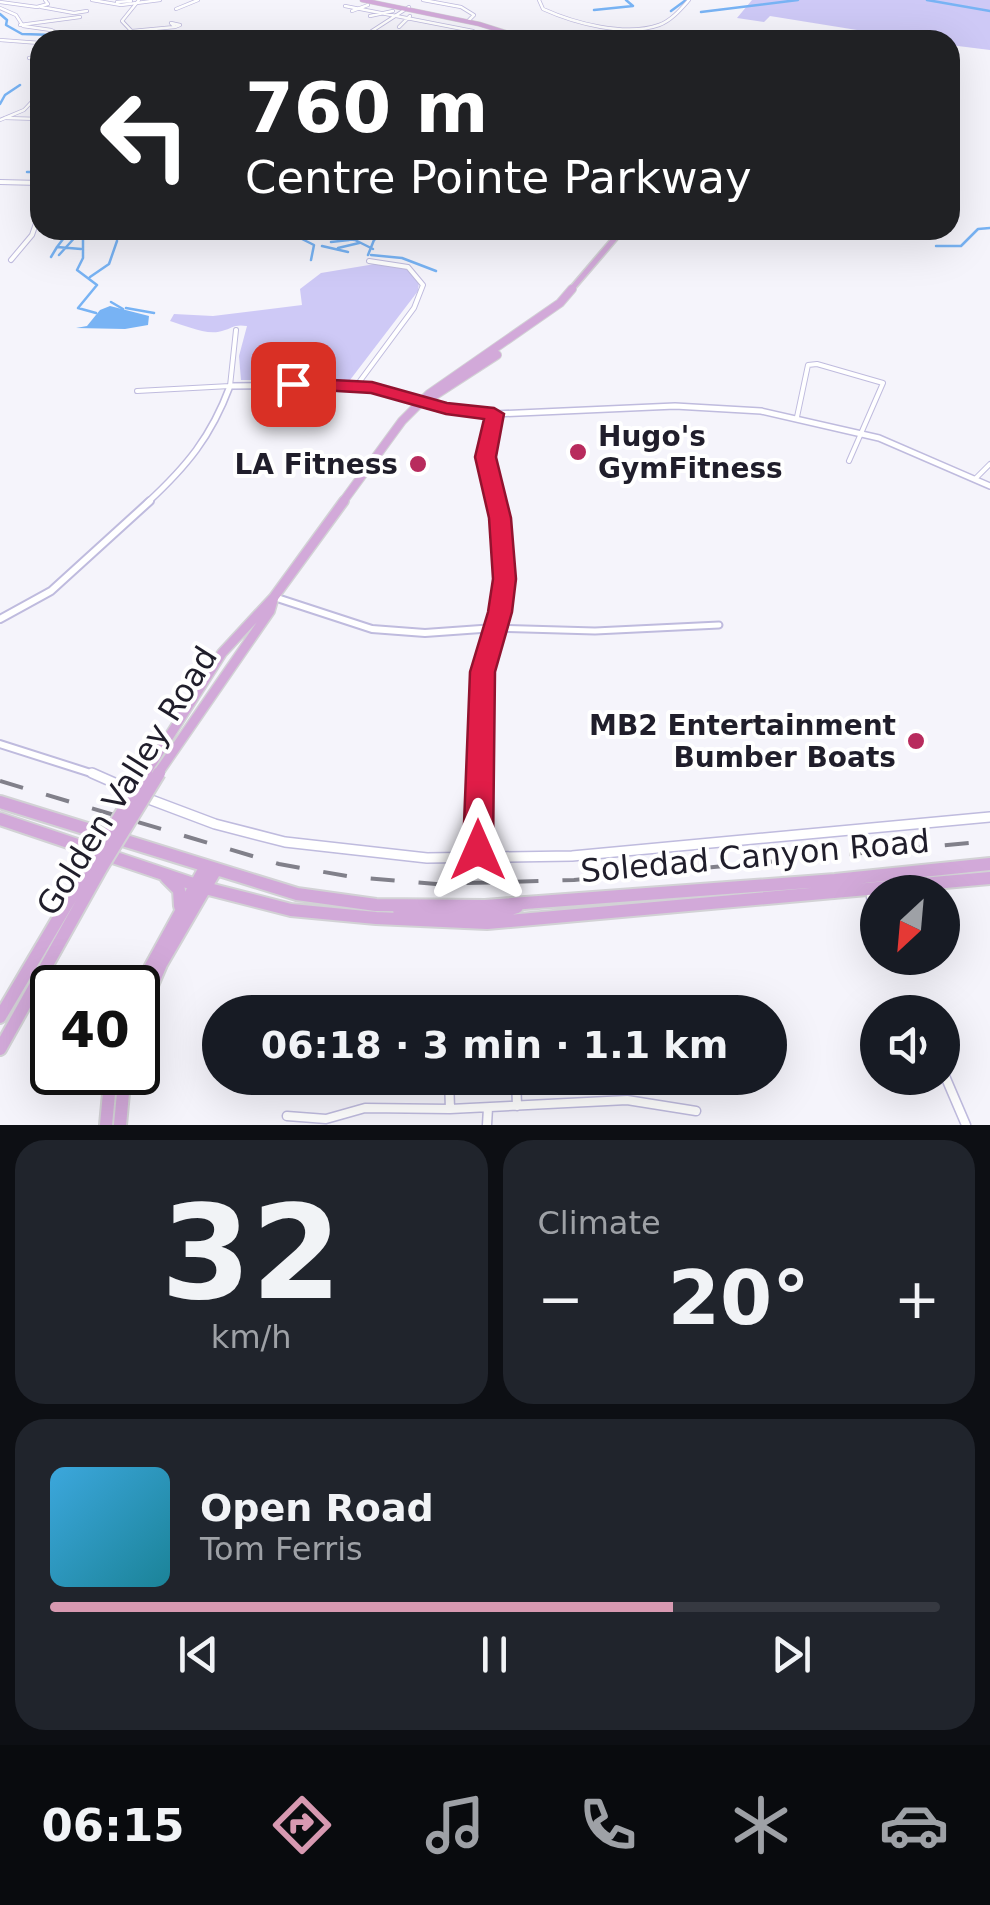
<!DOCTYPE html>
<html lang="en">
<head>
<meta charset="utf-8">
<style>
  body { margin:0; font-family:"DejaVu Sans",sans-serif; background:#20242c; color:#f1f3f6; height:100vh; display:flex; flex-direction:column; font-size:38px; white-space:nowrap }
  * { box-sizing:border-box; margin:0 }
  p { font-size:32px; color:#9ea1a6 }
  .icon { flex:none; width:55px; height:55px; fill:none; stroke:currentColor; stroke-width:2; stroke-linecap:round; stroke-linejoin:round }
  .map { position:relative; height:1125px; overflow:hidden }
  .drawer { display:flex; flex-direction:column; gap:15px; padding:15px; background:#0d0f14; flex:1 }
  .drawer>* { flex:none }
  .hud { position:absolute; left:30px; top:30px; width:930px; height:210px; border-radius:30px; box-shadow:0 10px 40px #0002; background:#202124; color:#fff; overflow:hidden }
  .needle { width:65px; rotate:206deg }
  .buttons { position:absolute; left:860px; top:875px; display:grid; gap:20px }
  .buttons a { display:grid; place-items:center; width:100px; height:100px; border-radius:50%; background:#171b24; box-shadow:0 10px 40px #0002; font-size:50px }
  .speed { position:absolute; left:30px; top:965px; display:flex; gap:20px; font-size:50px; font-weight:700; text-align:center }
  .speed>* { display:grid; place-content:center; width:130px; height:130px; border-radius:50%; background:#171b24; box-shadow:0 10px 40px #0002; line-height:1 }
  .speed .limit { border:5px solid #111; border-radius:15px; background:#fff; color:#111 }
  .pin { position:absolute; display:grid; place-items:center; width:85px; height:85px; color:#fff; margin:-42px; border-radius:20px; box-shadow:0 5px 15px #0006 }
  .me { position:absolute; width:110px; margin:-55px; rotate:0deg; stroke-linejoin:round; filter:drop-shadow(0 0 8px #0008) }
  .turn { display:flex; align-items:center; gap:35px; height:210px; padding:0 50px; font-size:45px }
  .turn .icon { width:130px; height:130px; stroke-width:2.5 }
  .turn b { display:block; font-size:70px; line-height:85px }
  .big { font-size:75px; font-weight:700; line-height:1.1 }
  .drawer .widget { flex:1; display:flex; flex-direction:column; justify-content:center; gap:15px; min-width:0; padding:0 35px; border-radius:30px; background:#20242c }
  .drawer .dial { align-items:center; gap:0 }
  .dial b { font-size:130px; line-height:1 }
  .song { display:flex; align-items:center; gap:30px }
  .cover { width:120px; height:120px; border-radius:15px; background:linear-gradient(135deg,hsl(200 70% 55%),hsl(190 70% 35%)) }
  .played { height:10px; border-radius:5px; background:linear-gradient(90deg,#d799b1 70%,#363941 70%) }
  .keys { display:flex; justify-content:space-around; direction:ltr }
  .heat { display:flex; justify-content:space-between; align-items:center; font-size:55px; direction:ltr }
  .drawer .tiles { flex:1; display:grid; gap:15px; grid-template-columns:1fr 1fr }
  .widget:last-child { grid-column:span 2 }
  .trip { position:absolute; left:202px; top:995px; width:585px; height:100px; border-radius:50px; background:#171b24; box-shadow:0 10px 40px #0002; font-weight:700; line-height:100px; text-align:center }
  .tabs { display:flex; height:160px; justify-content:space-around; align-items:center; background:#090b0e; color:#9ea1a6 }
  .tabs .icon { width:70px; height:70px }
  .tabs .on { color:#d799b1 }
  .tabs b { font-size:45px; color:#f1f3f6 }
  .map>svg:first-child { display:block }
  .green { fill:#cec9f6 }
  .water { fill:#78b3f4 }
  .lines { fill:none; stroke-linecap:round; stroke-linejoin:round }
  .stream { stroke:#78b3f4; stroke-width:2.5 }
  .minor-far3-casing { stroke:#bfbbde; stroke-width:4 }
  .minor-far2-casing { stroke:#bfbbde; stroke-width:6 }
  .minor-far1-casing { stroke:#bfbbde; stroke-width:9 }
  .minor-casing { stroke:#bfbbde; stroke-width:11 }
  .tertiary-far3-casing { stroke:#bfbbde; stroke-width:4 }
  .tertiary-far2-casing { stroke:#bfbbde; stroke-width:8 }
  .tertiary-far1-casing { stroke:#bfbbde; stroke-width:10 }
  .tertiary-casing { stroke:#bfbbde; stroke-width:12 }
  .primary-far4-casing { stroke:#d2d2d5; stroke-width:5 }
  .primary-far3-casing { stroke:#d2d2d5; stroke-width:8 }
  .primary-far2-casing { stroke:#d2d2d5; stroke-width:10 }
  .primary-far1-casing { stroke:#d2d2d5; stroke-width:12 }
  .primary-casing { stroke:#d2d2d5; stroke-width:16 }
  .minor-far3 { stroke:#fff; stroke-width:2.5 }
  .minor-far2 { stroke:#fff; stroke-width:4 }
  .minor-far1 { stroke:#fff; stroke-width:5 }
  .minor { stroke:#fff; stroke-width:8 }
  .tertiary-far3 { stroke:#fff; stroke-width:2.5 }
  .tertiary-far2 { stroke:#fff; stroke-width:5 }
  .tertiary-far1 { stroke:#fff; stroke-width:6 }
  .tertiary { stroke:#fff; stroke-width:9 }
  .primary-far4 { stroke:#d2a9d9; stroke-width:4 }
  .primary-far3 { stroke:#d2a9d9; stroke-width:5 }
  .primary-far2 { stroke:#d2a9d9; stroke-width:8 }
  .primary-far1 { stroke:#d2a9d9; stroke-width:9 }
  .primary { stroke:#d2a9d9; stroke-width:12 }
  .rail { stroke:#81808a; stroke-width:4; stroke-dasharray:24 24; stroke-linecap:butt }
  .primary-bridge-far1-casing { stroke:#d2d2d5; stroke-width:12; stroke-linecap:butt }
  .primary-bridge-casing { stroke:#d2d2d5; stroke-width:16; stroke-linecap:butt }
  .primary-bridge-far1 { stroke:#d2a9d9; stroke-width:9 }
  .primary-bridge { stroke:#d2a9d9; stroke-width:12 }
  .route { fill:#e11d48; stroke:#92132f; stroke-width:2.5 }
  .poi-dot { fill:#b82b5d; stroke:#fff; stroke-width:4 }
  .labels { text-anchor:middle; stroke-width:8; stroke-linejoin:round; paint-order:stroke }
  .poi-label { font-size:28px; font-weight:bold; fill:#201e2b; stroke:#fff; text-anchor:end }
  .near-street-label { font-size:32px; fill:#201e2b; stroke:#fff }
</style>
</head>
<body>
<div class="map">
<svg width="990" height="1125" viewBox="0 0 990 1125">
  <rect width="100%" height="100%" fill="#f5f4fb"/>
  <path class="green" d="M752,0h238v50l-40,-5v-5h-31l-149,-24 -6,6 -27,-4z
    M381,263l25,6 13,13 -1,9 -68,89h-109l-2,-24 8,-30c-13,-2 -14,2 -25,5 -15,5 -38,-6 -52,-10l4,-7 39,2 89,-11 -2,-16 21,-16z"/>
  <path class="water" d="M110,306l39,10 -1,9 -23,4 -49,-1 11,-2 13,-16z"/>
  <g class="lines">
    <path class="stream" d="M927,0l63,11
      M594,10l39,-4 -7,-6
      M671,11l15,-11
      M701,12l97,-12
      M0,14l7,6 -1,5 16,9 34,1
      M0,104l5,-9 15,-10
      M27,172h13
      M70,230l-13,17 24,2
      M91,230l-8,6v22l-6,12 20,15 -19,23 18,5
      M284,230l30,15 -3,15
      M333,238l22,2 18,9
      M331,242l18,-2
      M322,246l26,6
      M936,246h25l17,-17 12,-1
      M338,248l21,-5
      M59,255l19,-21
      M368,255l6,-15 14,-10
      M371,255l31,3 34,13
      M51,257l6,-10
      M90,277l19,-13 8,-23
      M111,302l12,7
      M126,308l28,5"/>
    <g class="minor-far3-casing">
      <path id="minor-far3" d="M92,0l29,5 39,-5
        M423,0l38,7 13,8 -5,5
        M539,0l4,9c31,14 82,28 116,16 12,-4 22,-16 30,-25
        M0,2l37,5 11,-3 -3,-4
        M117,2l14,-1
        M345,6l128,25
        M41,7l33,6 13,-2
        M176,9l22,-9
        M352,11l16,-6
        M370,16l23,-5
        M171,23l9,2 -5,2z
        M20,25l60,-8
        M399,27l11,-11
        M132,31l43,-4
        M139,38l31,2
        M0,40l40,3
        M50,40l13,-3
        M325,40l5,-3
        M334,40l27,-4
        M358,40l51,-33
        M40,57l-11,1 11,1
        M33,103h7
        M5,118l35,1"/>
    </g>
    <g class="minor-far2-casing">
      <path id="minor-far2" d="M0,182l40,1
        M11,260l21,-25 8,-23
        M357,385l57,-77 9,-23 -15,-18 -39,-6
        M137,391l93,-5 6,-56
        M797,417l11,-52 9,-1 66,19 -34,78
        M975,479l15,-15"/>
    </g>
    <g class="minor-far1-casing">
      <path id="minor-far1" d="M495,628l100,3 124,-6"/>
    </g>
    <g class="minor-casing">
      <path id="minor" d="M873,890l-2,7 7,18
        M479,1012h7
        M942,1069l24,56
        M449,1078l1,31
        M516,1078l1,28
        M287,1116l39,3 39,-11 85,1 177,-9 69,11
        M487,1125l1,-17"/>
    </g>
    <g class="tertiary-far3-casing">
      <path id="tertiary-far3" d="M139,0l-17,21 18,19
        M0,8l16,7 7,11 28,4 21,10
        M0,120l24,-10 16,-17"/>
    </g>
    <g class="tertiary-far2-casing">
      <path id="tertiary-far2" d="M495,414l-9,43 11,46
        M147,503c40,-37 64,-66 83,-117l127,-1 98,25 40,4 180,-8 86,5 118,27 111,48"/>
    </g>
    <g class="tertiary-far1-casing">
      <path id="tertiary-far1" d="M274,597l98,32 53,4 70,-5
        M0,619l51,-28 99,-90
        M0,744l97,31
        M480,775l2,-103 18,-60 4,-33 -8,-78"/>
    </g>
    <g class="tertiary-casing">
      <path id="tertiary" d="M92,773l43,19
        M146,798l69,26 70,18 142,16 145,-2 418,-39
        M478,861l2,-88"/>
    </g>
    <g class="primary-far4-casing">
      <path id="primary-far4" d="M362,0l117,24 51,16"/>
    </g>
    <g class="primary-far3-casing">
      <path id="primary-far3" d="M569,292l53,-62"/>
    </g>
    <g class="primary-far2-casing">
      <path id="primary-far2" d="M426,401l71,-46
        M342,503l60,-82 27,-27 131,-91 12,-14"/>
    </g>
    <g class="primary-far1-casing">
      <path id="primary-far1" d="M149,768l73,-115 52,-56 70,-96
        M161,769l109,-158 4,-14"/>
    </g>
    <g class="primary-casing">
      <path id="primary" d="M0,802l297,92 79,11 109,1 350,-26 155,-16
        M0,819l205,69 86,22 85,8 111,5 503,-45
        M166,877l13,13 1,16
        M399,910l83,8 35,-11
        M138,990l67,-122
        M0,1017l90,-152
        M138,1018l23,-54 54,-93
        M0,1049l101,-181
        M106,1125l5,-53
        M120,1125l5,-53"/>
    </g>
    <use href="#minor-far3" class="minor-far3"/>
    <use href="#minor-far2" class="minor-far2"/>
    <use href="#minor-far1" class="minor-far1"/>
    <use href="#minor" class="minor"/>
    <use href="#tertiary-far3" class="tertiary-far3"/>
    <use href="#tertiary-far2" class="tertiary-far2"/>
    <use href="#tertiary-far1" class="tertiary-far1"/>
    <use href="#tertiary" class="tertiary"/>
    <use href="#primary-far4" class="primary-far4"/>
    <use href="#primary-far3" class="primary-far3"/>
    <use href="#primary-far2" class="primary-far2"/>
    <use href="#primary-far1" class="primary-far1"/>
    <use href="#primary" class="primary"/>
    <path class="rail" d="M0,781l279,83 73,13 84,7 138,-4 416,-39"/>
    <g class="primary-bridge-far1-casing">
      <path id="primary-bridge-far1" d="M145,775l4,-7
        M157,775l4,-6"/>
    </g>
    <g class="primary-bridge-casing">
      <path id="primary-bridge" d="M90,865l56,-92
        M101,868l58,-95"/>
    </g>
    <use href="#primary-bridge-far1" class="primary-bridge-far1"/>
    <use href="#primary-bridge" class="primary-bridge"/>
  </g>
  <path class="route" d="M293,378l79,4 75,21 47,5 10,6 -8,43 15,61 5,61 -4,33 -17,60 -2,178 -5,9 -10,4 -10,-4 -5,-9 7,-178 18,-60 5,-33 -4,-61 -14,-61 9,-38 -38,-5 -75,-21 -84,-5 -3,-4z"/>
  <g class="poi-dot">
    <circle cx="578" cy="452" r="10"/>
    <circle cx="418" cy="464" r="10"/>
    <circle cx="916" cy="741" r="10"/>
  </g>
  <g class="labels">
    <g class="poi-label">
      <text x="598" y="446" text-anchor="start">Hugo's<tspan x="598" dy="32">GymFitness</tspan></text>
      <text x="398" y="474">LA Fitness</text>
      <text x="896" y="735">MB2 Entertainment<tspan x="896" dy="32">Bumber Boats</tspan></text>
    </g>
    <g class="near-street-label">
      <text transform="translate(127 781) rotate(-58)" y="11">Golden Valley Road</text>
      <text transform="translate(755 856) rotate(-5)" y="11">Soledad Canyon Road</text>
    </g>
  </g>
</svg>
<div class="buttons">
<a><svg class="needle" viewBox="-14 -14 28 28"><path d="M0-13l5 13h-10z" fill="#e53935"/><path d="M0 13l5-13h-10z" fill="#9ea1a6"/></svg></a>
<a><svg class="icon" aria-label="sound" viewBox="0 0 24 24"><path d="M4 9h4l5-4v14l-5-4H4zM17 9q2 3 0 6"/></svg></a>
</div>
<div class="speed"><div class="limit">40</div></div>
<div class="pin" style="left:293px;top:384px;background:#d93025"><svg class="icon" aria-label="arrive" viewBox="0 0 24 24"><path d="M6 21V4h12l-3 4 3 4H6"/></svg></div>
<svg class="me" style="left:478px;top:850px" viewBox="-20 -20 40 40"><path d="M0-17L14 15 0 8-14 15z" fill="#e11d48" stroke="#fff" stroke-width="4"/></svg>
<div class="trip">06:18 · 3 min · 1.1 km</div>
<div class="hud">
<div class="turn"><svg class="icon" aria-label="left" viewBox="0 0 24 24"><path d="M17 20v-9H6M10 6l-5 5 5 5"/></svg><div><b>760 m</b>Centre Pointe Parkway</div></div>
</div>
</div>
<section class="drawer">
<div class="tiles">
<div class="widget dial"><b>32</b><p>km/h</p></div>
<div class="widget"><p>Climate</p>
<div class="heat"><a>−</a><b class="big">20°</b><a>+</a></div>
</div>
<div class="widget">
<div class="song"><i class="cover"></i><div><b>Open Road</b><p>Tom Ferris</p></div></div>
<div class="played"></div>
<div class="keys"><svg class="icon" aria-label="previous" viewBox="0 0 24 24"><path d="M18 5L8 12l10 7zM5 5v14"/></svg><svg class="icon" aria-label="pause" viewBox="0 0 24 24"><path d="M8 5v14M16 5v14"/></svg><svg class="icon" aria-label="next" viewBox="0 0 24 24"><path d="M6 5l10 7-10 7zM19 5v14"/></svg></div>
</div>
</div>
</section>
<nav class="tabs">
<b>06:15</b>
<svg class="icon on" aria-label="directions" viewBox="0 0 24 24"><path d="M12 3l9 9-9 9-9-9zM9 14v-3h6M13 9l2 2-2 2"/></svg>
<svg class="icon" aria-label="music" viewBox="0 0 24 24"><path d="M9 18V5l10-2v13"/><circle cx="6" cy="18" r="3"/><circle cx="16" cy="16" r="3"/></svg>
<svg class="icon" aria-label="phone" viewBox="0 0 24 24"><path d="M5 4h4l2 5-3 2q2 4 5 5l2-3 5 2v4C11 20 4 13 5 4z"/></svg>
<svg class="icon" aria-label="climate" viewBox="0 0 24 24"><path d="M12 3v18M4 7l16 10M4 17L20 7"/></svg>
<svg class="icon" aria-label="car" viewBox="0 0 24 24"><path d="M5 17H2v-5l4-1 3-4h7l3 4 3 1v5h-3M9 17h6M6 11h13"/><circle cx="7" cy="17" r="2"/><circle cx="17" cy="17" r="2"/></svg>
</nav>
</body>
</html>
